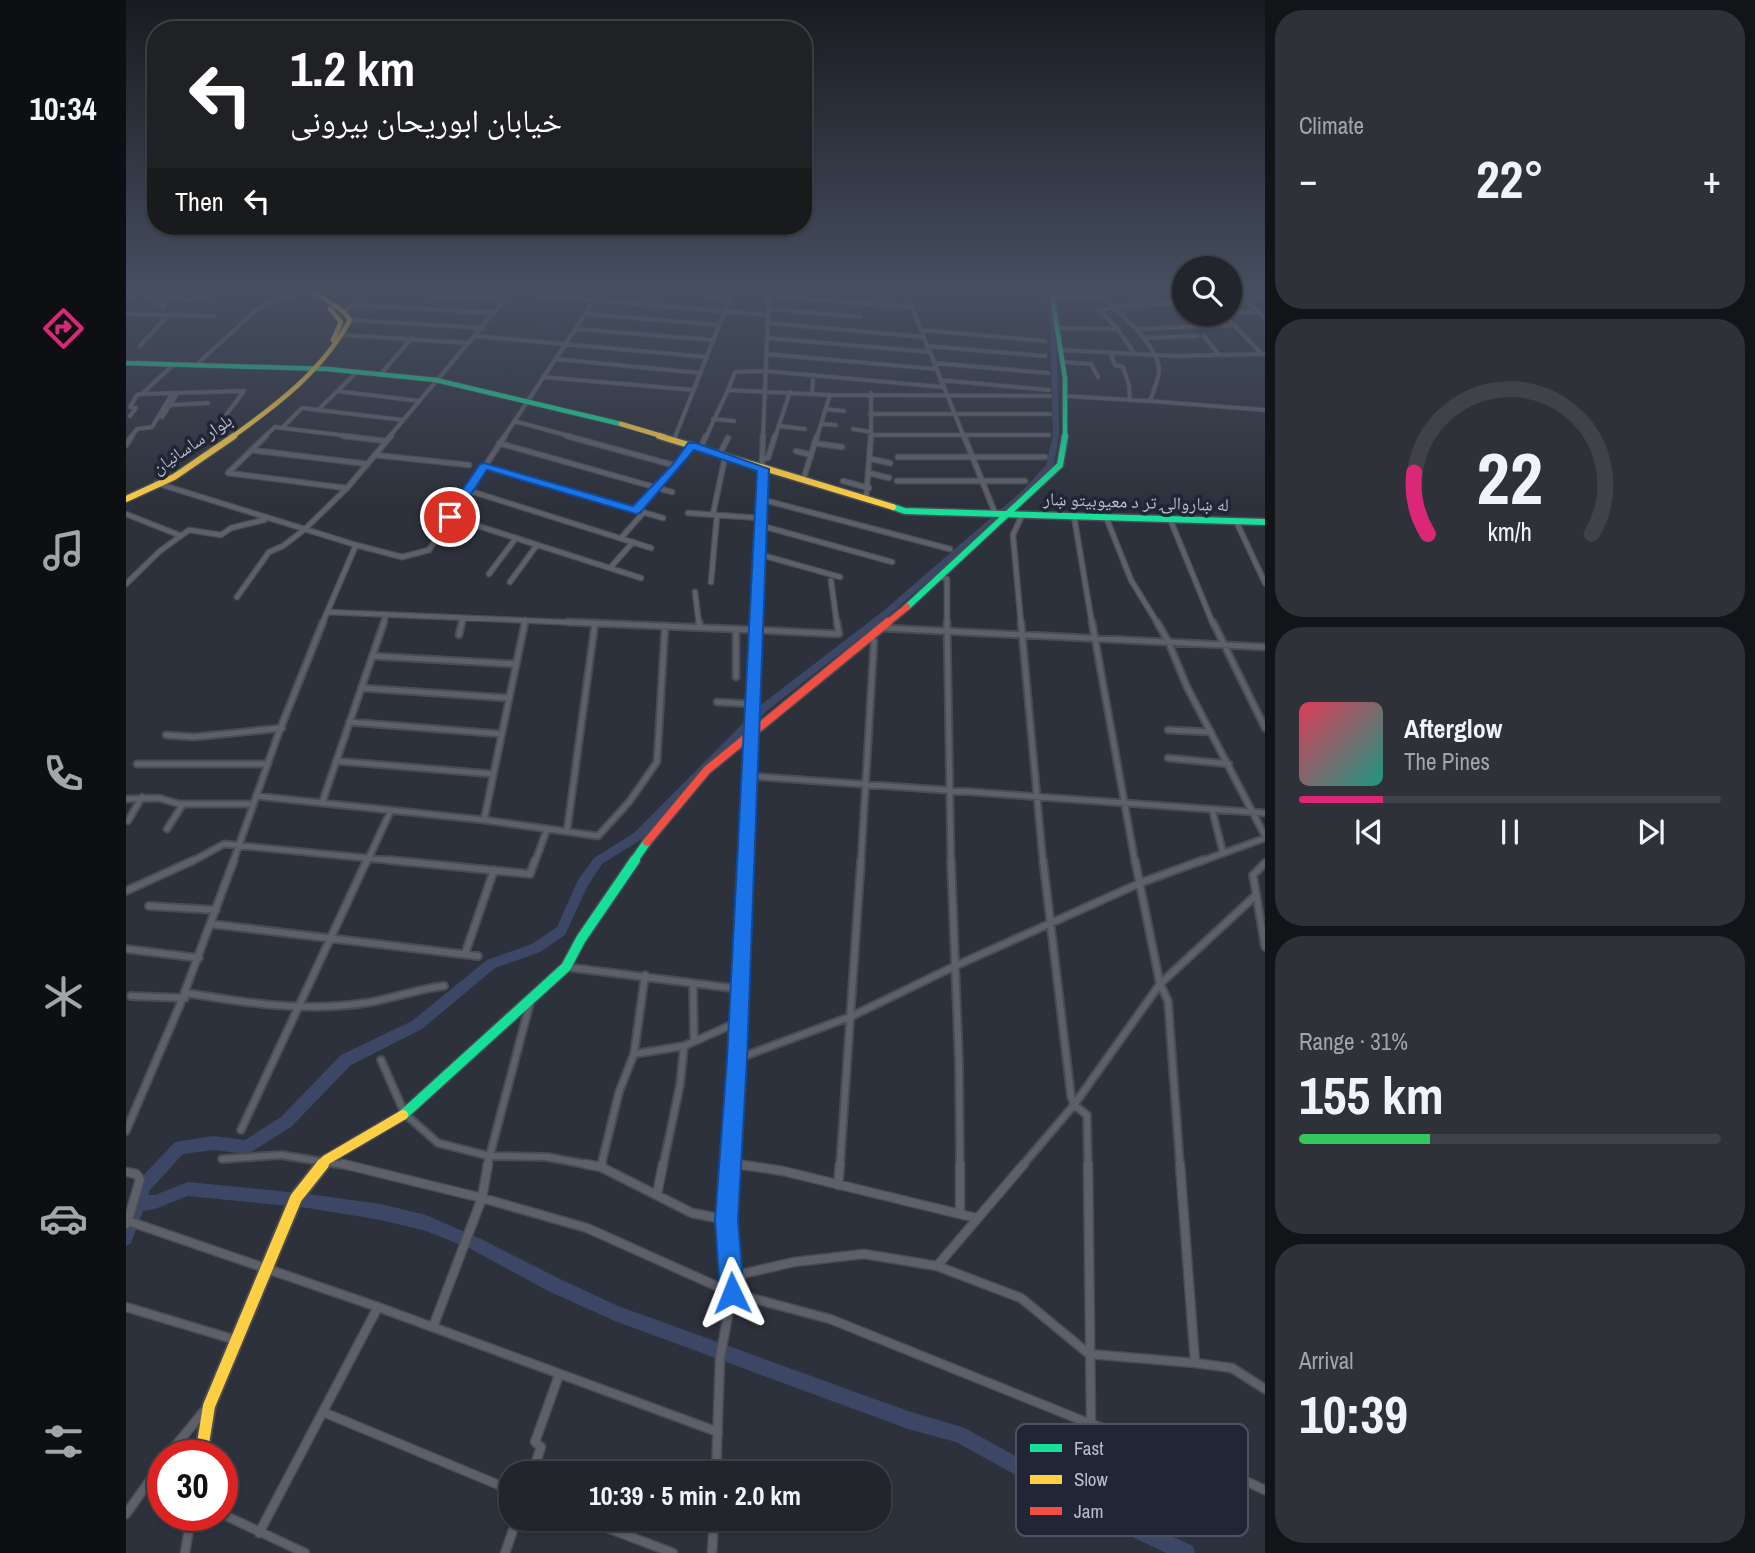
<!DOCTYPE html>
<html lang="en">
<head>
<meta charset="utf-8">
<style>
  body { margin:0; font-family:"Archivo Narrow","Noto Naskh Arabic",sans-serif; background:#2e3138; color:#f1f3f6; height:100vh; display:flex; flex-direction:column; font-size:26px; white-space:nowrap }
  * { box-sizing:border-box; margin:0 }
  p { font-size:23px; color:#a2a5a9 }
  .icon { flex:none; width:38px; height:38px; fill:none; stroke:currentColor; stroke-width:2; stroke-linecap:round; stroke-linejoin:round }
  .map { position:relative; flex:1; overflow:hidden }
  .panel { display:flex; flex-direction:column; gap:10px; padding:10px; background:#131418; width:490px }
  .panel>* { flex:none }
  .guide { position:absolute; left:21px; top:21px; width:665px; height:214px; border-radius:28px; box-shadow:0 2px 5px #0004,0 0 0 2px #3f4248; background:#202124; color:#fff; overflow:hidden }
  .controls { position:absolute; left:1046px; top:256px; display:grid; gap:14px }
  .controls a { display:grid; place-items:center; width:70px; height:70px; border-radius:50%; background:#22252c; box-shadow:0 2px 5px #0004,0 0 0 2px #3f4248; font-size:35px }
  .speed { position:absolute; left:21px; top:1440px; display:flex; gap:14px; font-size:35px; font-weight:700; text-align:center }
  .speed>* { display:grid; place-content:center; width:91px; height:91px; border-radius:50%; background:#22252c; box-shadow:0 2px 5px #0004,0 0 0 2px #3f4248; line-height:1 }
  .speed .limit { border:10px solid #d22; background:#fff; color:#111 }
  .pin { position:absolute; display:grid; place-items:center; width:60px; height:60px; color:#fff; margin:-30px; border:4px solid #fff; border-radius:50%; box-shadow:0 2px 7px #0007 }
  .me { position:absolute; width:77px; margin:-38px; rotate:358deg; stroke-linejoin:round; filter:drop-shadow(0 0 5px #0008) }
  .turn { display:flex; align-items:center; gap:24px; height:147px; padding:0 28px; font-size:32px }
  .turn .icon { width:91px; height:91px; stroke-width:2.5 }
  .turn b { display:block; font-size:49px; line-height:60px }
  .then { display:flex; align-items:center; height:66px; padding:0 28px; background:#0003; gap:14px; font-size:26px }
  .big { font-size:52px; font-weight:700; line-height:1.1 }
  .panel .tile { flex:1; display:flex; flex-direction:column; justify-content:center; gap:10px; min-width:0; padding:0 24px; border-radius:28px; background:#2e3138 }
  .panel .dial { align-items:center; gap:0 }
  .dial svg { height:182px; overflow:visible; fill:none; stroke:#3f4248; stroke-width:7; stroke-linecap:round; text-anchor:middle }
  .dial text { fill:#f1f3f6; stroke:none }
  .song { display:flex; align-items:center; gap:21px }
  .cover { width:84px; height:84px; border-radius:10px; background:linear-gradient(135deg,hsl(350 70% 55%),hsl(170 70% 35%)) }
  .played { height:7px; border-radius:4px; background:linear-gradient(90deg,#db2777 20%,#3f4248 20%) }
  .keys { display:flex; justify-content:space-around; direction:ltr }
  .heat { display:flex; justify-content:space-between; align-items:center; font-size:38px; direction:ltr }
  .charge { height:10px; border-radius:5px; background:linear-gradient(90deg,#34c759 31%,#3f4248 0) }
  .trip { position:absolute; left:373px; top:1461px; width:392px; height:70px; border-radius:28px; background:#22252c; box-shadow:0 2px 5px #0004,0 0 0 2px #3f4248; font-weight:700; line-height:70px; text-align:center }
  main { display:flex; flex:1; min-height:0 }
  .menu { display:flex; flex-direction:column; width:126px; justify-content:space-around; align-items:center; background:#0e0f12; color:#a2a5a9 }
  .menu .icon { width:49px; height:49px }
  .menu .on { color:#db2777 }
  .menu b { font-size:32px; color:#f1f3f6 }
  .map>svg:first-child { display:block }
  .green { fill:#2a3a41 }
  .lines { fill:none; stroke-linecap:round; stroke-linejoin:round }
  .river { fill:#3c4765; fill-rule:evenodd }
  .street-far4-casing { stroke:#494c54; stroke-width:5 }
  .street-far3-casing { stroke:#494c54; stroke-width:7 }
  .street-far2-casing { stroke:#494c54; stroke-width:9 }
  .street-far1-casing { stroke:#494c54; stroke-width:10 }
  .street-casing { stroke:#494c54; stroke-width:11 }
  .fast-far3-casing { stroke:#494c54; stroke-width:6 }
  .fast-far2-casing { stroke:#494c54; stroke-width:9 }
  .fast-far1-casing { stroke:#494c54; stroke-width:11 }
  .fast-casing { stroke:#494c54; stroke-width:13 }
  .slow-far3-casing { stroke:#494c54; stroke-width:6 }
  .slow-far2-casing { stroke:#494c54; stroke-width:9 }
  .slow-far1-casing { stroke:#494c54; stroke-width:13 }
  .slow-casing { stroke:#494c54; stroke-width:16 }
  .jam-far1-casing { stroke:#494c54; stroke-width:9 }
  .jam-casing { stroke:#494c54; stroke-width:11 }
  .street-far4 { stroke:#5d6069; stroke-width:3.5 }
  .street-far3 { stroke:#5d6069; stroke-width:4.5 }
  .street-far2 { stroke:#5d6069; stroke-width:5 }
  .street-far1 { stroke:#5d6069; stroke-width:6 }
  .street { stroke:#5d6069; stroke-width:8 }
  .fast-far3 { stroke:#16e098; stroke-width:4.5 }
  .fast-far2 { stroke:#16e098; stroke-width:6 }
  .fast-far1 { stroke:#16e098; stroke-width:8 }
  .fast { stroke:#16e098; stroke-width:10 }
  .slow-far3 { stroke:#ffcf43; stroke-width:4.5 }
  .slow-far2 { stroke:#ffcf43; stroke-width:6 }
  .slow-far1 { stroke:#ffcf43; stroke-width:10 }
  .slow { stroke:#ffcf43; stroke-width:12 }
  .jam-far1 { stroke:#f24e42; stroke-width:6 }
  .jam { stroke:#f24e42; stroke-width:8 }
  .route { fill:#1a73e8; stroke:#114b97; stroke-width:2 }
  .labels { text-anchor:middle; stroke-width:7; stroke-linejoin:round; paint-order:stroke }
  .far-street-label { font-size:18px; fill:#b8bdcb; stroke:#202636 }
  .key { fill:#202636; stroke:#4e5363; stroke-width:2 }
  .key-label { font-size:19px; fill:#b8bdcb }
</style>
</head>
<body>
<main>
<nav class="menu">
<b>10:34</b>
<svg class="icon on" aria-label="directions" viewBox="0 0 24 24"><path d="M12 3l9 9-9 9-9-9zM9 14v-3h6M13 9l2 2-2 2"/></svg>
<svg class="icon" aria-label="music" viewBox="0 0 24 24"><path d="M9 18V5l10-2v13"/><circle cx="6" cy="18" r="3"/><circle cx="16" cy="16" r="3"/></svg>
<svg class="icon" aria-label="phone" viewBox="0 0 24 24"><path d="M5 4h4l2 5-3 2q2 4 5 5l2-3 5 2v4C11 20 4 13 5 4z"/></svg>
<svg class="icon" aria-label="climate" viewBox="0 0 24 24"><path d="M12 3v18M4 7l16 10M4 17L20 7"/></svg>
<svg class="icon" aria-label="car" viewBox="0 0 24 24"><path d="M5 17H2v-5l4-1 3-4h7l3 4 3 1v5h-3M9 17h6M6 11h13"/><circle cx="7" cy="17" r="2"/><circle cx="17" cy="17" r="2"/></svg>
<svg class="icon" aria-label="filters" viewBox="0 0 24 24"><path d="M4 7h16M4 17h16"/><circle cx="9" cy="7" r="2"/><circle cx="15" cy="17" r="2"/></svg>
</nav>
<div class="map">
<svg width="1139" height="1553" viewBox="0 0 1139 1553">
  <rect width="100%" height="100%" fill="#2d313b"/>
  <path class="green" d="M390,295l59,5 -18,27 -66,-4z"/>
  <g class="lines">
    <path class="river" d="M915,290h6l9,32 3,113 -5,30 -26,30 -140,121 -120,94 -126,129 -40,25 -15,23 -22,48 -25,17 -45,16 -73,61 -71,36 -60,62 -40,25 -5,2 -33,-4 -30,4 -33,36 -2,5h7l33,-13 120,12 73,10 45,11 55,24 79,40 58,27 290,105 57,17 72,40 35,29 35,9 86,40 2,7h-29l-61,-29 -44,-13 -36,-31 -69,-38 -48,-13 -293,-108 -67,-30 -77,-42 -45,-18 -45,-11 -73,-12 -120,-12 -33,13 -12,2 -12,32 -5,3v-30l13,-36 36,-38 38,-6 32,4 36,-23 60,-62 71,-34 75,-61 45,-16 25,-17 21,-47 16,-22 40,-25 128,-129 120,-92 140,-121 24,-26 7,-30 -3,-113z"/>
    <g class="street-far4-casing">
      <path id="street-far4" d="M49,290l25,6
        M523,290l81,7
        M745,290l35,3
        M779,290l59,147
        M1041,290l12,13
        M1108,290l31,28
        M36,292l-16,5 18,10
        M240,292l142,7
        M33,293l31,8 38,-11
        M387,293l255,22
        M926,295l47,1
        M643,296l143,11
        M0,298l28,-8
        M1104,300l33,-2
        M227,305l142,8
        M986,307l73,-5
        M988,308l-16,2 19,18 17,25
        M642,309l92,8
        M218,312l24,-21
        M1104,312h28
        M1096,313l40,41
        M0,314l42,1 -28,31
        M460,314l134,11
        M42,315l46,1
        M224,320l133,8
        M642,323l155,14
        M933,328l59,1
        M449,329l139,11
        M1011,329l98,-4
        M795,330l124,11
        M217,335l126,8
        M349,336l232,21
        M1078,336l15,19
        M641,338l163,14
        M1017,338l54,-2
        M801,346l118,10
        M935,350l114,6 90,-2
        M984,352l5,13 8,2 6,18 1,15
        M640,354l170,15
        M429,359l146,14
        M936,362l29,2 7,13
        M808,363l114,10
        M70,365l59,-54 13,-8 38,-11
        M254,375l31,-36
        M417,377l151,13
        M814,380l109,10
        M602,390l7,-18 30,-1 178,16
        M211,391l82,10
        M686,393l1,-13
        M745,393v44
        M16,394l102,-3 -21,28
        M938,396l86,5c3,-9 10,-24 9,-33 -3,-26 -46,-61 -64,-78
        M1024,401l115,9
        M44,405l38,-2
        M699,409l19,2
        M192,410l39,-38
        M744,414h180
        M4,416l6,-8 -6,-1 7,-12 5,-1 31,-29
        M36,417l15,-23
        M587,419l21,2
        M388,421l59,16
        M695,424l15,1
        M653,426l26,3
        M156,428l75,9
        M727,429l18,3
        M745,435h178
        M5,437l6,-8 15,-2 20,-33
        M138,437l11,-10 7,1 20,-20 101,12
        M263,437l124,-147
        M378,437l97,-147
        M549,437l58,-147
        M580,437l22,-47 102,5 220,1
        M637,437l6,-147
        M649,437l15,-45
        M691,437l13,-42"/>
    </g>
    <g class="street-far3-casing">
      <path id="street-far3" d="M140,436l-38,37 118,15
        M217,436l43,5
        M441,436l110,30
        M838,436l31,77
        M373,443l173,49
        M688,443l28,4
        M0,445l6,-9
        M574,449l6,-13
        M125,450l117,14
        M670,451l15,4
        M249,455l94,10
        M593,455l9,-17
        M772,457h147
        M637,458h5l7,-22
        M745,459l19,4
        M358,466l179,52
        M743,473l20,5
        M677,480l14,-44
        M717,481l26,7
        M771,481h128
        M30,483l200,62 -34,79
        M341,490l184,58
        M634,499l190,50
        M740,499l5,-63
        M510,510l56,-64
        M562,513l72,5
        M0,514l53,21
        M587,514l12,-57
        M948,516l18,108
        M324,517l191,61
        M980,517l25,63 27,44
        M1044,519l43,105
        M1110,521l29,62
        M633,525l133,37
        M495,538l23,-26
        M230,545l46,12 27,-7 76,-114
        M632,554l82,23
        M484,568l23,-26
        M363,574l27,-36
        M815,577l6,2v45
        M705,581l6,43
        M384,582l27,-37
        M585,582l6,-67
        M0,584l34,-33 29,-21 32,5 10,-7 33,-8
        M569,592l4,32
        M111,597l32,-45 14,-6 22,-17 42,-41 44,-52
        M201,612l282,12
        M257,624l3,-9
        M336,624l1,-6
        M398,624l1,-4
        M630,624l7,-188
        M895,624l-8,-89 9,-20"/>
    </g>
    <g class="street-far2-casing">
      <path id="street-far2" d="M442,622l188,8v-8
        M573,622l1,6
        M821,622l4,240
        M895,622l22,240
        M966,622l43,240
        M1031,622l11,19 19,46 78,149
        M1087,622l52,106
        M757,628l382,19
        M610,629v48
        M333,635l3,-13
        M246,656l144,8
        M235,688l148,10
        M591,702l34,2
        M223,722l153,12
        M1042,730l43,2
        M40,735l28,2 88,-9
        M1042,758l61,6
        M210,761l157,13
        M11,764h131
        M623,776l516,37
        M130,796l228,24 114,16 31,-34 28,-40 8,-136
        M0,799l33,-1 20,6h74
        M196,803l62,-181
        M1086,809l11,44
        M358,820l41,-198
        M2,821l14,-24
        M41,829l16,-25
        M441,831l28,-208
        M65,862l33,-18 183,18
        M107,862l46,-130 44,-110
        M241,862l24,-52
        M409,862l12,-33
        M620,862l10,-232 83,4 -2,-12
        M735,862l13,-221 -3,-3
        M1073,862l66,-24"/>
    </g>
    <g class="street-far1-casing">
      <path id="street-far1" d="M263,860l141,14 5,-14
        M825,860l8,203 1,103
        M917,860l28,236 3,9 13,10 1,51
        M1009,860l25,124 8,17 12,165
        M1139,863l-12,12 12,72
        M0,891l68,-31
        M23,906l67,4
        M85,924l267,32
        M0,949l73,9
        M339,954l29,-84
        M440,967l173,22
        M567,983l1,58
        M61,993c58,10 119,19 178,10 26,-4 52,-14 79,-17
        M5,996l54,2
        M508,1054l50,-8 54,-24
        M611,1059l115,-43 101,-49 187,-84 63,-23
        M255,1060l24,54 33,29 51,13 58,1 48,9
        M115,1130l126,-270
        M0,1131l53,-124 55,-147
        M96,1159l59,-4 69,11
        M604,1163l19,3
        M361,1166l43,-163
        M475,1166l18,-74 15,-38 11,-79
        M537,1166l17,-81 4,-39
        M604,1166l16,-306
        M714,1166l21,-306
        M896,1166l52,-61 86,-121 96,-89"/>
    </g>
    <g class="street-casing">
      <path id="street" d="M217,1164l139,34 105,30 145,65 98,26 261,105 122,42 52,24
        M459,1164l16,3 91,46 35,7
        M611,1164l46,7 193,47
        M834,1164v50
        M962,1164l3,260
        M1054,1164l15,199 37,5 33,21
        M475,1167l1,-3
        M0,1172l10,2 4,5 -12,42
        M712,1185l2,-21
        M531,1194l6,-30
        M0,1224l2,-3 250,86 340,125
        M811,1266l84,32 68,56 106,9
        M607,1276l61,-14 70,-8 73,12 87,-102
        M0,1307l110,33
        M307,1327l49,-129 6,-34
        M197,1412l188,78
        M41,1456l37,-45
        M406,1474l9,-27 -6,-5 24,-67
        M590,1474l4,-116 12,-65 -5,-73 3,-56
        M0,1514l37,-52
        M96,1514l83,39
        M458,1519l89,34
        M133,1533l119,-226
        M59,1553l6,-37
        M379,1553l12,-34
        M586,1553l2,-34"/>
    </g>
    <g class="fast-far3-casing">
      <path id="fast-far3" d="M925,290l14,88v59
        M0,363l201,6 109,11 185,44"/>
    </g>
    <g class="fast-far2-casing">
      <path id="fast-far2" d="M767,507l12,4 360,11
        M781,607l153,-142 5,-29"/>
    </g>
    <g class="fast-far1-casing">
      <path id="fast-far1" d="M507,862l14,-20"/>
    </g>
    <g class="fast-casing">
      <path id="fast" d="M277,1115l163,-148 15,-28 54,-79"/>
    </g>
    <g class="slow-far3-casing">
      <path id="slow-far3" d="M204,309l11,13 -8,18
        M495,424l44,13
        M106,437c46,-33 90,-66 118,-117l-6,-8 -32,-22"/>
    </g>
    <g class="slow-far2-casing">
      <path id="slow-far2" d="M533,436l234,71
        M0,499l48,-22 60,-41"/>
    </g>
    <g class="slow-far1-casing">
      <path id="slow-far1" d="M195,1166l5,-6 77,-45"/>
    </g>
    <g class="slow-casing">
      <path id="slow" d="M75,1456l8,-50 87,-208 27,-34"/>
    </g>
    <g class="jam-far1-casing">
      <path id="jam-far1" d="M760,624l21,-17"/>
    </g>
    <g class="jam-casing">
      <path id="jam" d="M521,842l60,-72 181,-148"/>
    </g>
    <use href="#street-far4" class="street-far4"/>
    <use href="#street-far3" class="street-far3"/>
    <use href="#street-far2" class="street-far2"/>
    <use href="#street-far1" class="street-far1"/>
    <use href="#street" class="street"/>
    <use href="#fast-far3" class="fast-far3"/>
    <use href="#fast-far2" class="fast-far2"/>
    <use href="#fast-far1" class="fast-far1"/>
    <use href="#fast" class="fast"/>
    <use href="#slow-far3" class="slow-far3"/>
    <use href="#slow-far2" class="slow-far2"/>
    <use href="#slow-far1" class="slow-far1"/>
    <use href="#slow" class="slow"/>
    <use href="#jam-far1" class="jam-far1"/>
    <use href="#jam" class="jam"/>
  </g>
  <linearGradient id="sky" x2="0" y2="1"><stop stop-color="#191b20"/><stop offset="0.57" stop-color="#464e60"/><stop offset="1" stop-color="#464e60" stop-opacity="0"/></linearGradient>
  <rect width="1139" height="508" fill="url(#sky)"/>
  <path class="route" d="M562,443h8l73,26 -22,590 -9,161 6,73 -3,9 -9,3 -8,-3 -4,-9 -5,-73 12,-161 30,-588 -63,-21 -54,63 -4,1 -149,-44 -33,50 -10,-3 36,-53 4,-1 149,43 40,-42z"/>
  <g class="labels">
    <g class="far-street-label">
      <text transform="translate(66 444) rotate(-34)" y="6">بلوار ساسانیان</text>
      <text transform="translate(1010 502) rotate(2)" y="6">له ښاروالۍ تر د معیوبیتو ښار</text>
    </g>
  </g>
  <rect x="890" y="1424" width="232" height="112" rx="10" class="key"/>
  <rect x="904" y="1444" width="32" height="8" fill="#16e098"/>
  <rect x="904" y="1475" width="32" height="9" fill="#ffcf43"/>
  <rect x="904" y="1507" width="32" height="8" fill="#f24e42"/>
  <g class="key-label">
    <text x="948" y="1455">Fast</text>
    <text x="948" y="1486">Slow</text>
    <text x="948" y="1518">Jam</text>
  </g>
</svg>
<div class="controls">
<a><svg class="icon" aria-label="search" viewBox="0 0 24 24"><circle cx="10" cy="10" r="6"/><path d="M15 15l6 6"/></svg></a>
</div>
<div class="speed"><div class="limit">30</div></div>
<div class="pin" style="left:324px;top:517px;background:#d93025"><svg class="icon" aria-label="arrive" viewBox="0 0 24 24"><path d="M6 21V4h12l-3 4 3 4H6"/></svg></div>
<svg class="me" style="left:606px;top:1293px" viewBox="-20 -20 40 40"><path d="M0-17L14 15 0 8-14 15z" fill="#1a73e8" stroke="#fff" stroke-width="4"/></svg>
<div class="trip">10:39 · 5 min · 2.0 km</div>
<div class="guide">
<div class="turn"><svg class="icon" aria-label="left" viewBox="0 0 24 24"><path d="M17 20v-9H6M10 6l-5 5 5 5"/></svg><div><b>1.2 km</b>خیابان ابوریحان بیرونی</div></div>
<div class="then">Then<svg class="icon" aria-label="left" viewBox="0 0 24 24"><path d="M17 20v-9H6M10 6l-5 5 5 5"/></svg></div>
</div>
</div>
<section class="panel">
<div class="tile"><p>Climate</p>
<div class="heat"><a>−</a><b class="big">22°</b><a>+</a></div>
</div>
<div class="tile dial"><svg viewBox="0 0 100 80">
<path d="M14 69A42 42 0 1 1 86 69"/>
<path d="M14 69A42 42 0 0 1 8 42" stroke="#db2777"/>
<text x="50" y="56" font-size="32" font-weight="700">22</text>
<text x="50" y="72" font-size="11">km/h</text>
</svg></div>
<div class="tile">
<div class="song"><i class="cover"></i><div><b>Afterglow</b><p>The Pines</p></div></div>
<div class="played"></div>
<div class="keys"><svg class="icon" aria-label="previous" viewBox="0 0 24 24"><path d="M18 5L8 12l10 7zM5 5v14"/></svg><svg class="icon" aria-label="pause" viewBox="0 0 24 24"><path d="M8 5v14M16 5v14"/></svg><svg class="icon" aria-label="next" viewBox="0 0 24 24"><path d="M6 5l10 7-10 7zM19 5v14"/></svg></div>
</div>
<div class="tile"><p>Range · 31%</p><b class="big">155 km</b><div class="charge"></div></div>
<div class="tile"><p>Arrival</p><b class="big">10:39</b></div>
</section>
</main>
</body>
</html>
